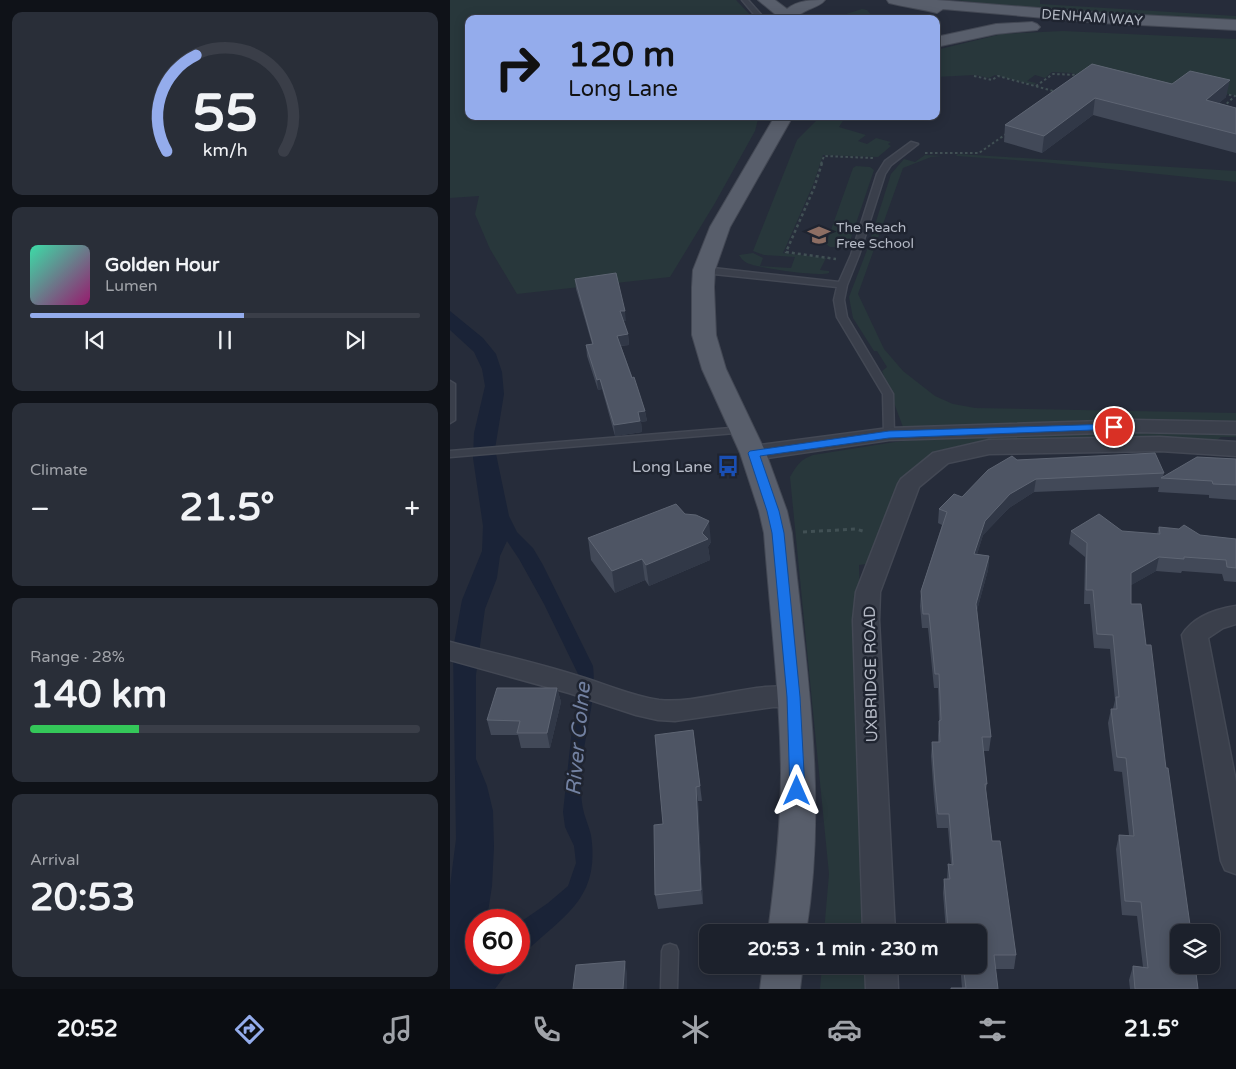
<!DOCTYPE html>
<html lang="en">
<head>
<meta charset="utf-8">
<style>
  body { margin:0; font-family:"Varela Round",sans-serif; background:#292e38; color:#f1f3f6; height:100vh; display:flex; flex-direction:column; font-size:19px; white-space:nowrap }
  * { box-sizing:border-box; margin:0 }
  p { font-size:16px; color:#a0a3a9 }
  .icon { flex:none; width:28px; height:28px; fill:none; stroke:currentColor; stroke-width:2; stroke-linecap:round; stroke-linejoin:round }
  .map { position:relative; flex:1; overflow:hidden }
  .sheet { display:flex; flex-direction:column; gap:12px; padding:12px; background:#0f1218; width:450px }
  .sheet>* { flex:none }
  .hud { position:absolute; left:15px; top:15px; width:475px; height:105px; border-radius:10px; box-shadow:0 2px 12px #0003,0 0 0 1px #3a3e48; background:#94acec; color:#111; overflow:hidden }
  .fabs { position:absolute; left:720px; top:924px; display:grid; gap:10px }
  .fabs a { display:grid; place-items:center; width:50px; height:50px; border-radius:10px; background:#1c212c; box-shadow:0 2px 12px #0003,0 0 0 1px #3a3e48; font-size:25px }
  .speed { position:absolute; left:15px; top:909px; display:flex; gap:10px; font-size:25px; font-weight:700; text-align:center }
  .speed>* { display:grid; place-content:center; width:65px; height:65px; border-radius:50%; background:#1c212c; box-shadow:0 2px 12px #0003,0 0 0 1px #3a3e48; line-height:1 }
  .speed .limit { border:8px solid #d22; background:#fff; color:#111 }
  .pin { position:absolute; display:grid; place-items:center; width:42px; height:42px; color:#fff; margin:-21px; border:2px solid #fff; border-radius:50%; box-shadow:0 1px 5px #0007 }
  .me { position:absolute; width:55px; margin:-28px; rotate:0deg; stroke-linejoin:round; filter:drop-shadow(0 0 4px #0008) }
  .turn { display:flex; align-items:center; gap:18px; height:105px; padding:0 20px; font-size:22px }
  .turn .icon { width:65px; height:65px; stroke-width:2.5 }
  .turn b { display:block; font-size:35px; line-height:42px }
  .big { font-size:38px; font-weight:700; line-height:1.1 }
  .sheet .card { flex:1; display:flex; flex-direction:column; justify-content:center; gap:8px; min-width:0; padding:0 18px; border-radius:10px; background:#292e38 }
  .sheet .dial { align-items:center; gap:0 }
  .dial svg { height:130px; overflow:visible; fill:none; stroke:#3a3e48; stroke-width:7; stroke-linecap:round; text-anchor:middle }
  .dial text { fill:#f1f3f6; stroke:none }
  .song { display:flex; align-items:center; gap:15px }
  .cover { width:60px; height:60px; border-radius:8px; background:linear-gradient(135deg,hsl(160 70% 55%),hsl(320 70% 35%)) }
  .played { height:5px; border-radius:2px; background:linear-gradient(90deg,#94acec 55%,#3a3e48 55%) }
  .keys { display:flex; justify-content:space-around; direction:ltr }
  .heat { display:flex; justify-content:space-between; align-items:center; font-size:28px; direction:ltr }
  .charge { height:8px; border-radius:4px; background:linear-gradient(90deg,#34c759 28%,#3a3e48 0) }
  .trip { position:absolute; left:249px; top:924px; width:288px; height:50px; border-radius:10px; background:#1c212c; box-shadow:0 2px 12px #0003,0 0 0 1px #3a3e48; font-weight:700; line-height:50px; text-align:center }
  .tab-bar { display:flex; height:80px; justify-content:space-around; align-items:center; background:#0b0d12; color:#a0a3a9 }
  .tab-bar .icon { width:35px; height:35px }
  .tab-bar .on { color:#94acec }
  .tab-bar b { font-size:22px; color:#f1f3f6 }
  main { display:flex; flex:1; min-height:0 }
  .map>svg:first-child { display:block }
  .green { fill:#28373b }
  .water { fill:#1a2337 }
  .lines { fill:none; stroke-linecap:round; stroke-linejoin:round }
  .service-casing { stroke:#434854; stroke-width:3 }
  .minor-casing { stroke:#434854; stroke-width:3 }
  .primary-casing { stroke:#434854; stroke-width:2 }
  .path-far2 { stroke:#415054; stroke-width:2; stroke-dasharray:2.5 2.5; stroke-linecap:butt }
  .path-far1 { stroke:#415054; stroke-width:2.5; stroke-dasharray:3 3; stroke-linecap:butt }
  .path { stroke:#415054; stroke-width:3; stroke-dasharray:4 4; stroke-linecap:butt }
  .service { fill:#3a3f4b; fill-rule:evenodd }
  .minor { fill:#3a3f4b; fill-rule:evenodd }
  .primary { fill:#585e6b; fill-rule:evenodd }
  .wall { fill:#424958 }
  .shaded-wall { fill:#313847 }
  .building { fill:#4e5564; stroke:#5e6573 }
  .route { fill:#1a73e8; stroke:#114b97 }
  .labels { text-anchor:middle; stroke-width:5; stroke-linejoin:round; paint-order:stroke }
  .far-street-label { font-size:14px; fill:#b5bac6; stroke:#1f2430 }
  .far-poi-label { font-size:14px; fill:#b5bac6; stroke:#1f2430; text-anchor:start }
  .poi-label { font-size:16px; fill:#b5bac6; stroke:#1f2430; text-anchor:end }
  .street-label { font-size:16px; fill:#b5bac6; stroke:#1f2430 }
  .near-water-label { font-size:21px; font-style:italic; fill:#7281a1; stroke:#1f2430 }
</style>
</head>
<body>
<main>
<section class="sheet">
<div class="card dial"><svg viewBox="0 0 100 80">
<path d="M14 69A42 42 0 1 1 86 69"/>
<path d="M14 69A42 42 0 0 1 32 10" stroke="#94acec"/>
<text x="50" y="56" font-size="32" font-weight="700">55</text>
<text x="50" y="72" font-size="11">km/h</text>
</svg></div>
<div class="card">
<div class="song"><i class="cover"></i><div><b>Golden Hour</b><p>Lumen</p></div></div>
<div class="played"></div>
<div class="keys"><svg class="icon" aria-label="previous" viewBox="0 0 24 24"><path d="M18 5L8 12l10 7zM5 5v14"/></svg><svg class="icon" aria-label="pause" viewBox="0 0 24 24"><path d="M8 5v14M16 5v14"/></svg><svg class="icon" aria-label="next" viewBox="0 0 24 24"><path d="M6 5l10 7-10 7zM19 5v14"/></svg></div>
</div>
<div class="card"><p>Climate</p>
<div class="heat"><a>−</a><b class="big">21.5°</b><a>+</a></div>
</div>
<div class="card"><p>Range · 28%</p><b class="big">140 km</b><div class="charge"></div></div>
<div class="card"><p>Arrival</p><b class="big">20:53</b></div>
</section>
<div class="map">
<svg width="786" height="989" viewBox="0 0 786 989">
  <rect width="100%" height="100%" fill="#262c3a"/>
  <path class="green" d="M0,0h286l18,19h-285v97h290l-4,15 -40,72 -45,74 -153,17 -27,-45 -15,-35 4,-18 -29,2z
    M506,0h84v4l196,12v6l-203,-12z
    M412,9l5,1 8,9h-32l-3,-3z
    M613,31l173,8v57l-54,-14 -17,14 -93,-23 -20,-1 -7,6 -10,-3 -8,6 9,2 -2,2 -39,-10 -6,3 -14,-3 -39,2v-27l66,-16z
    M371,116h25l-7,11 27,8 -8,6 9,3 9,-6 15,4 -3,2 3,2 -13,11 -55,-2 -10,30 -30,68 43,5 -6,12 9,1v2c-11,4 -71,-5 -82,-10 -4,-2 -6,-5 -8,-8l14,-2 10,5 -3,8 31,2 4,-11 -31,-2 -11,-4 44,-111z
    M508,154l278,17v11l-194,-20 -86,-6z
    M475,155l18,1 -12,1 -28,11 -45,126 26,55 19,22 32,25 18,8 22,4 261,5v11l-133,-1 -16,-3 -177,10 -7,-3 -21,-56 5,-4 -10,-16h-3l-21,-33 -4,-21 18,-47 24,-76 13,-15 11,3z
    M406,166l14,1 4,3 -26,77h-18l-4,-3 27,-76z
    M663,431h123v6h-15l-4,3h-8l-76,-3 -166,7 -18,5 -19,8 -16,10 -11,12 -36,85 -8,1 10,367h-45l5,-58 -39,-397c6,-11 11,-18 23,-22l82,-13 54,-6z
    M372,965h48l1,24h-51z"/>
  <path class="water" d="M0,311l33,27 13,16 6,18 2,22 -9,55 14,67 8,16 16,16 10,17 50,101c4,33 -9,68 -11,102 -1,14 -2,31 2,45 2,7 5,14 7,22 10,67 -31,82 -72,123v-35l29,-20 20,-17 8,-23 -2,-17 -9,-19 -2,-15 9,-83 7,-27v-26l-35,-72 -25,-45 -12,-18 -7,15 -3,22 -12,31 -9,66v84l11,27 6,25 1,36 -2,39 -4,26 3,8h-15v42l38,1 -19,26h-45v-103l6,-47 -3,-190 9,-49 20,-49 1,-25 -10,-68 1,-25 11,-47 -3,-17 -8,-17 -24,-22z"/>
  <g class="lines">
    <g class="service-casing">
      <path id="service" d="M292,0h6l17,19h-7z
        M461,142l7,2 -27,21 -6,9 -26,81 -12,30 -3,15 3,17 46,77 1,40 -5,3 -5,-3 -1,-40 -46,-77 -3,-17 3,-13 -133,-14 -4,-3 4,-3 135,15 12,-27 26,-81 8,-13z
        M0,381l5,3v36l-5,3z
        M293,427l5,3 -1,2 -297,25v-6z
        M220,944l6,2 2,5 -1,38h-16l1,-38 2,-5z"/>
    </g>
    <g class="minor-casing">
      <path id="minor" d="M684,420l102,2v12l-102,-2 -245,8 -136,20 -8,-2 -3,-5 3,-5 8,-2 136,-18z
        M710,437l76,5v14l-76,-5 -171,3 -41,9 -29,24 -39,105 -1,28 16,312h-32l-10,-312 3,-28 42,-108 3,-5 32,-26 56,-13z
        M786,606v18l-13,4 -15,10 28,144v92l-11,-4 -4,-9 -39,-226c11,-18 34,-26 54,-29z
        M0,642c42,11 84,20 125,33 28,8 56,21 84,25 44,5 103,-23 143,-10l4,7 -4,7 -9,3h-20l-98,14 -17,-1 -22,-5 -67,-22 -119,-33z
        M415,965h32l1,24h-32z"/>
    </g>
    <g class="primary-casing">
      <path id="primary" d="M308,0h17l12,9c11,-9 24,-9 38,-9 -6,8 -19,8 -28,17l1,2h-17z
        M437,0h50l165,13 134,7v10l-134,-7 -159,-14 -6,4c-16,-4 -32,-6 -48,-10z
        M582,22l5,2 3,3 -3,3 -41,4 -60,13v-10l60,-13z
        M325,116h18l-63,111 -15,43 -1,17 2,48 10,34 40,84 21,58 5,22c14,133 36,266 14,399h-38c7,-53 13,-106 13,-159 -1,-80 -11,-160 -17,-240l-5,-22 -19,-58 -38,-84 -10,-34v-48l1,-17 17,-43z
        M313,965h40l-3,24h-40z"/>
    </g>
    <path class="path-far2" d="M524,76l18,4 6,-4 59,16
      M586,86l17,-12 26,1
      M773,107l12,-11 -10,-2
      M475,153h54l27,-19
      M371,164l3,-8 49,2"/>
    <path class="path-far1" d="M372,163l-8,25 -28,64 50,7"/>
    <path class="path" d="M353,532l53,-3 10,3"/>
    <use href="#service" class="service"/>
    <use href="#minor" class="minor"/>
    <use href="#primary" class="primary"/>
  </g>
  <path class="wall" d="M642,64l134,33 -7,6 17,5v45l-143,-38 -51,38 -38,-11 1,-17z
    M125,279l51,42h-3l5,13 1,11 -8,1 24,65 2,10 -6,1 1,10 -27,4 -13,-47 -4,1 -11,-34 -1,-11 6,-1 -16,-55z
    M786,459v41l-27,-2v-3l-51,-3 1,-5 -125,5 -25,16 -26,27 -6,19 12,2 -1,14 -11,40 14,127 -2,14h-6l4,33 -1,6 6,51 24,114 -2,14h-19l3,20 -36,-1 -2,-23h18v-33h-32l-3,-39 1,-14h3l1,-15h3l-3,-36h-11l-3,-30 -3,-42 1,-14h6v-7l1,-14 -1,-33h-4l-6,-60h-6l-2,-22 1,-15 21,-66 -4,-2 1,-14 23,-12 55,-37 147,13 -1,4z
    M235,514l26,28 -3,5 2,13 -61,26 -4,-6 -30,13 -24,-33 -3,-22z
    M709,527l41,8 36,4v43l-12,-1 -2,-7 -40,-3 -1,2 -25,-2 -25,14v19l15,41 20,123 32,221h-68l-1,-9 4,-14 10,1 -6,-51 -15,-1 -6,-66 3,-14h10l-7,-63 -8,-1 -6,-48 3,-14h2l2,-9 -5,-51 -16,-1 -4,-44h-6l1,-47 -16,-13 2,-13 86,3z
    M107,688l4,14 -11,46h-29l-3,-13h-27l-4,-15z
    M243,730l9,71h-4l5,103 -45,5 -3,-14 8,-71z"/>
  <path class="shaded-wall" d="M780,80l-4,17 -23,20 3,-17z
    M645,98l-2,17 -51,38 2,-17z
    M170,311h5l1,10h-5z
    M178,334l1,11 -11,1 -1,-10z
    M150,379l2,10 -4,1 -1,-10z
    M195,411l2,10 -6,1 1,10 -27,4 -1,-11 24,-13z
    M586,479l-2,13 -25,16 -26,27 -10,33 1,-14 11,-33 25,-27z
    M259,521l2,21 -3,5 2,13 -61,26 -3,-21 56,-32z
    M539,556l-1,14 -13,48 1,-14z
    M709,557l-3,14 -28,16 3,-14z
    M192,559l3,21 -30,13 -3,-22z
    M107,688l4,14 -11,46 -3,-15z
    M246,787l2,14 5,103 -2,-14z
    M175,961l2,12v16h-4z"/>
  <path class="building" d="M642,64l80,20 18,-13 40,9 -24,20 30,8v26l-141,-36 -51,38 -39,-11z
    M166,273l9,38h-5l8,23 -11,2 15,42 2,-1 11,34 -7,1 2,9 -26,4 -14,-46 -3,1 -11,-35 7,-1 -18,-65z
    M705,453l9,20 -128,6 -26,15 -25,27 -11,33 15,2 -13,48 15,133h-9l5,47h-2l7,57h8l16,114h-22l4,34h-47v-1h15l-3,-23h15v-33h-19v-3l-11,1 -4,-51h6l-2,-15 5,1 -4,-51h-11l-3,-30 -3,-42h8l-1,-21 2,-1 -2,-46h-4l-6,-60h-6l-2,-23 26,-79 -8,-3 15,-15 8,3 26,-27 24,-14 5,4z
    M747,457l39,2v26l-23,-1 -1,-3 -51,-3z
    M226,504l9,10 11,1 13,6 -7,12 6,6 -62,26 -4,-6 -30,12 -24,-33z
    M649,514l23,17 38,3 -1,-7 20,2 5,-4 16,10 36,4v29l-9,-1 -1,-7 -42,-3v2l-25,-2 -28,16v31h10l5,41h5l15,123h2l23,164h-12v33h16l3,24h-63l-2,-23 15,2 -7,-66 -16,-1 -6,-66 15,1 -8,-78 -9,-1 -6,-48h6l-1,-12h3l-6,-62 -16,-1 -4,-44h-7l1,-47 -16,-12z
    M47,688h60l-10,45h-30l3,-12 -33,-1z
    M243,730l7,56 -4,1 5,103 -46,5 -1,-70 9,-1 -8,-89z
    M175,961l-2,28h-50l3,-24z"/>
  <path class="route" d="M664,424l4,1 1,2 -1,2 -229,9 -129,18 19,55 5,22 16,164 5,94 -2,4 -6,2 -5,-2 -2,-4 -3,-94 -15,-164 -5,-22 -19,-58 2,-2 139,-20z"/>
  <defs>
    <g id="school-bare" transform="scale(1.725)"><path d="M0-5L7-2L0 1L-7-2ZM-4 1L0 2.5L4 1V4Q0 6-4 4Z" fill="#8d6e63" stroke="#1f2430" stroke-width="2.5" paint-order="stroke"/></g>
    <g id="bus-bare" transform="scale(1.725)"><path d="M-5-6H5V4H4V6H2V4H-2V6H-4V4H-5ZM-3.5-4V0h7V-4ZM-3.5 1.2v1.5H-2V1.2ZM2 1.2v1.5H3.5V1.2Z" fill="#1a4fb4" stroke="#1f2430" stroke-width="2.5" paint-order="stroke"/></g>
  </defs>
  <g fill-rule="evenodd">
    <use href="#school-bare" x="369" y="235"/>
    <use href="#bus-bare" x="278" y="466"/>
  </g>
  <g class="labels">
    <g class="far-street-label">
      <text transform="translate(642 17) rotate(4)" y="5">DENHAM WAY</text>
    </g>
    <g class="far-poi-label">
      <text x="386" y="232">The Reach<tspan x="386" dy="16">Free School</tspan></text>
    </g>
    <g class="poi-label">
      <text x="262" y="472">Long Lane</text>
    </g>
    <g class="street-label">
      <text transform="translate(420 674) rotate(-91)" y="6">UXBRIDGE ROAD</text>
    </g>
    <g class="near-water-label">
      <text transform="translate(128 739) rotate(-85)" y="7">River Colne</text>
    </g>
  </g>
</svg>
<div class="fabs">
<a><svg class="icon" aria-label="layers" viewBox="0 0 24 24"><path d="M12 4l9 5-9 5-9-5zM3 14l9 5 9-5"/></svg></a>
</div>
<div class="speed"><div class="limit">60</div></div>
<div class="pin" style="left:664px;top:427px;background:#d93025"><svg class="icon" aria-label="arrive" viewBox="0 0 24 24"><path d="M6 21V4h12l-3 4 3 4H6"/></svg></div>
<svg class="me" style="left:347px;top:791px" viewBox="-20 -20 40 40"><path d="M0-17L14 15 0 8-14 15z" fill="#1a73e8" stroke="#fff" stroke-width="4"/></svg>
<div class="trip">20:53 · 1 min · 230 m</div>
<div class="hud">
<div class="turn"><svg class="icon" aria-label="right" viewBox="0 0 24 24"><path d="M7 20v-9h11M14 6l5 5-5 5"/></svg><div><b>120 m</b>Long Lane</div></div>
</div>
</div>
</main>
<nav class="tab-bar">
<b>20:52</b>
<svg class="icon on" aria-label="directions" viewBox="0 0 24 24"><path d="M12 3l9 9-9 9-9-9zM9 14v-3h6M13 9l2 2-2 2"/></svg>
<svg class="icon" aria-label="music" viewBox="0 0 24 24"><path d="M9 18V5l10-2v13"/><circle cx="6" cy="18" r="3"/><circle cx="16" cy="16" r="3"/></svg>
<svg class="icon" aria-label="phone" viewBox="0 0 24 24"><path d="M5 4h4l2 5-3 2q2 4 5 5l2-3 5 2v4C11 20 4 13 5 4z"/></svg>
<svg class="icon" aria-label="climate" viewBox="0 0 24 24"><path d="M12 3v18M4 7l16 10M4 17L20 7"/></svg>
<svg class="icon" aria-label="car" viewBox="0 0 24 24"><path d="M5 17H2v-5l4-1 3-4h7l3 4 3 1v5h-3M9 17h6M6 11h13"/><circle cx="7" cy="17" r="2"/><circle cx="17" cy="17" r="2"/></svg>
<svg class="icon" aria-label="filters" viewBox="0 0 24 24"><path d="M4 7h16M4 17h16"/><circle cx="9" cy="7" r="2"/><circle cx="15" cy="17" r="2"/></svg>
<b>21.5°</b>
</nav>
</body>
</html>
